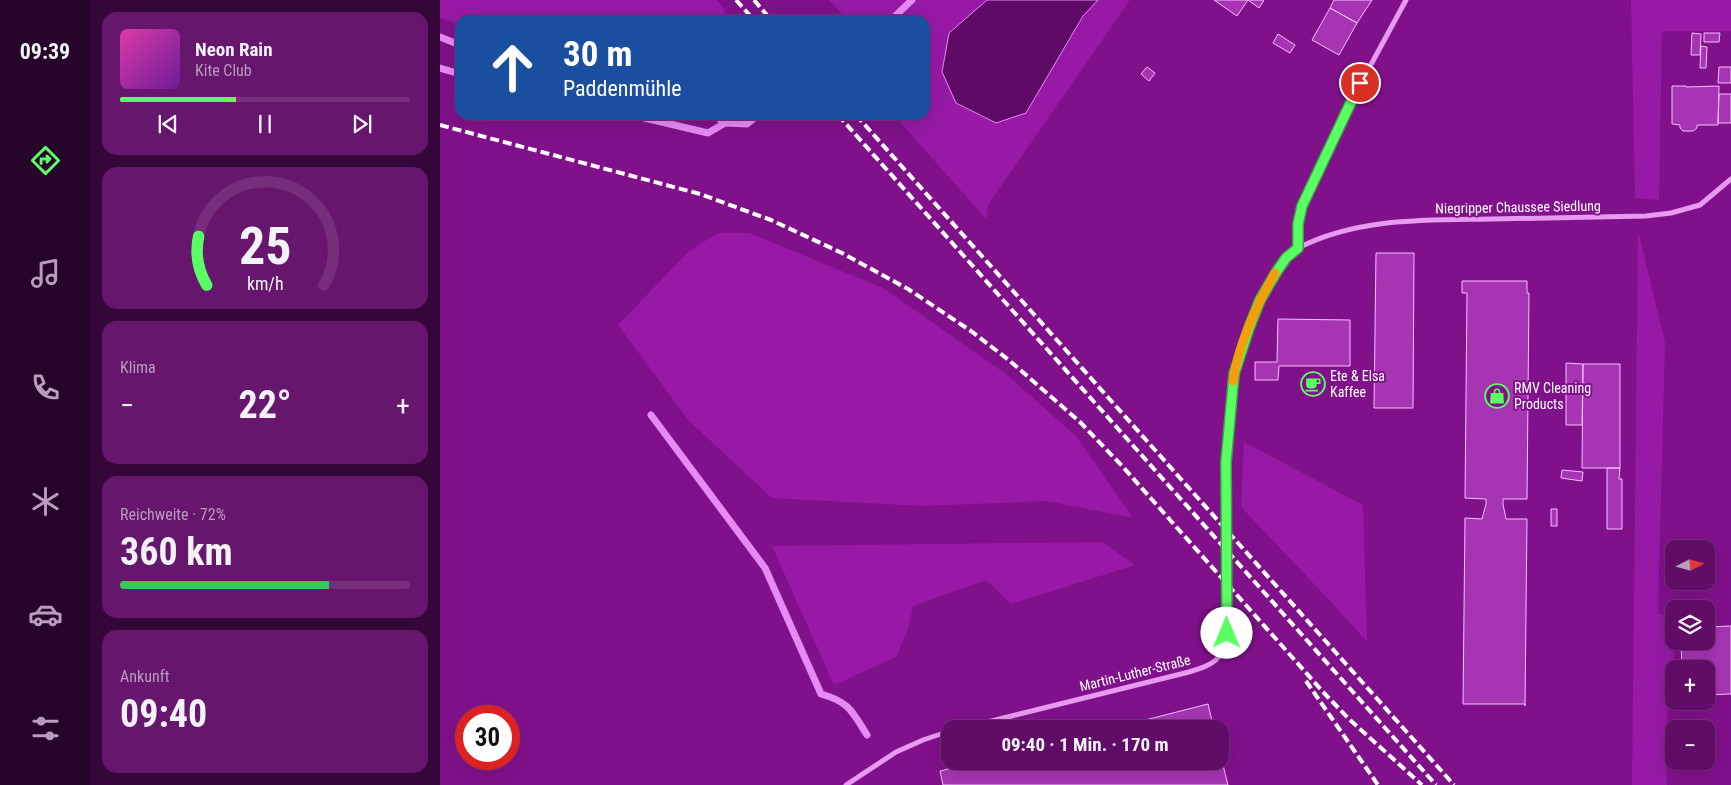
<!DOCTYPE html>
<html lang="de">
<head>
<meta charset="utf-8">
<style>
  body { margin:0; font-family:"Roboto Condensed",sans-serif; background:#67166e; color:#f1f3f6; height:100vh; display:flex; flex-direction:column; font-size:19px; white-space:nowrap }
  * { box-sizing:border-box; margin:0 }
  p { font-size:16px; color:#ba9cc0 }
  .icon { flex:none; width:28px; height:28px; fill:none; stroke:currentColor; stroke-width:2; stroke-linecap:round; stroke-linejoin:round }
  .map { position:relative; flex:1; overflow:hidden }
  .side { display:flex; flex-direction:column; gap:12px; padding:12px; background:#350739; width:350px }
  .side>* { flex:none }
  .hud { position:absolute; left:15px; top:15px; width:475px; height:105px; border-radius:15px; box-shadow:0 5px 20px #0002,0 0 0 1px #752d7c; background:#1a4fa0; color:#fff; overflow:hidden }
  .needle { width:32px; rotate:84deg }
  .tools { position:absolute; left:1225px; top:540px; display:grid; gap:10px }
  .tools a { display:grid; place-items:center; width:50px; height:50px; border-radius:10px; background:#610d68; box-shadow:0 5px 20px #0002,0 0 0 1px #752d7c; font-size:25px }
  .speed { position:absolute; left:15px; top:705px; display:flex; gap:10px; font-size:25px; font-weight:700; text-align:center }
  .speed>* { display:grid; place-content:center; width:65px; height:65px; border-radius:50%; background:#610d68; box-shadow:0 5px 20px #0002,0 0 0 1px #752d7c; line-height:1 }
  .speed .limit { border:8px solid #d22; background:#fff; color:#111 }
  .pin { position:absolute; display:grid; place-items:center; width:42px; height:42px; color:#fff; margin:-21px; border:2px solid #fff; border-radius:50%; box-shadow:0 1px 5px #0007 }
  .me { position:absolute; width:55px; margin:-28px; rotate:0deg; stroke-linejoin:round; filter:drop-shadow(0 0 4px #0008) }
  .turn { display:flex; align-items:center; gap:18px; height:105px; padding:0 25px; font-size:22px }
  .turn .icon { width:65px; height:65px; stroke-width:2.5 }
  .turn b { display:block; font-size:35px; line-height:42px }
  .big { font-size:38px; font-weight:700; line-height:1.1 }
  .side .widget { flex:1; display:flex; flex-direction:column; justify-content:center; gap:8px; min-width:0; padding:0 18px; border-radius:15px; background:#67166e }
  .side .dial { align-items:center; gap:0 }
  .dial svg { height:130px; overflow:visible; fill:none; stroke:#752d7c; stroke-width:7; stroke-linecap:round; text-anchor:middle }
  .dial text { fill:#f1f3f6; stroke:none }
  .song { display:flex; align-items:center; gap:15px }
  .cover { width:60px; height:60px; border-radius:8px; background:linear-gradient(135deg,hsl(320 70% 55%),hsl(280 70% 35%)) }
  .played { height:5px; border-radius:2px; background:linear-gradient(90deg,#59ff63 40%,#752d7c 40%) }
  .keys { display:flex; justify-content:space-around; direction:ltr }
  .heat { display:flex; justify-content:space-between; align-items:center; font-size:28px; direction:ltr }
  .charge { height:8px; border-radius:4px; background:linear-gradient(90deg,#34c759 72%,#752d7c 0) }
  .trip { position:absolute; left:501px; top:720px; width:288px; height:50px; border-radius:15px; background:#610d68; box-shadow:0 5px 20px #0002,0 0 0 1px #752d7c; font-weight:700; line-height:50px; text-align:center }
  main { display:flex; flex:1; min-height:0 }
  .tabs { display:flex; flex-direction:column; width:90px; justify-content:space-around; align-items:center; background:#27052a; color:#ba9cc0 }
  .tabs .icon { width:35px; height:35px }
  .tabs .current { color:#59ff63 }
  .tabs b { font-size:22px; color:#f1f3f6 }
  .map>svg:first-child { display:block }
  .green { fill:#9719a6 }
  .water { fill:#600a67; stroke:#e88af5 }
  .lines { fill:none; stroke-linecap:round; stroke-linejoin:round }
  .stream { stroke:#e88af5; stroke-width:7 }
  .building { fill:#a735b3; stroke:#f6bffd }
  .minor { stroke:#e899f1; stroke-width:5 }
  .rail { stroke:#fff; stroke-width:4; stroke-dasharray:9 4; stroke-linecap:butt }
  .route-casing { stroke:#3aa640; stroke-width:12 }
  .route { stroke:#59ff63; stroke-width:9 }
  .slow { stroke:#f59e0b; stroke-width:9 }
  .labels { text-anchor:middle; stroke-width:4; stroke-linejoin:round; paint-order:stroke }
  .street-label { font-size:14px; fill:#fff; stroke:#81118b }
  .poi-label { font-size:14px; fill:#fff; stroke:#81118b; text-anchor:start }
</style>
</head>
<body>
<main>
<nav class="tabs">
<b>09:39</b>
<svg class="icon current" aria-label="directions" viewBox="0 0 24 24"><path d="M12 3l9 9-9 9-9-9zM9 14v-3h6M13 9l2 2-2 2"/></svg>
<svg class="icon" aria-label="music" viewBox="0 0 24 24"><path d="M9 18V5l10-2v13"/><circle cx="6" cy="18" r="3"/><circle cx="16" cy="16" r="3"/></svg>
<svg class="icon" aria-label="phone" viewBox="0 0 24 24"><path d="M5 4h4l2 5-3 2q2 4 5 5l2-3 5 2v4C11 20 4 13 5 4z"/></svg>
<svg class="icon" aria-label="climate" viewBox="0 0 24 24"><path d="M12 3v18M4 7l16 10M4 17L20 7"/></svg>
<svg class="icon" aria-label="car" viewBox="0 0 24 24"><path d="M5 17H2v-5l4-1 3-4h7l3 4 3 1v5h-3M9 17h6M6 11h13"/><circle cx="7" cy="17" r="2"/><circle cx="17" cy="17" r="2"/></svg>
<svg class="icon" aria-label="filters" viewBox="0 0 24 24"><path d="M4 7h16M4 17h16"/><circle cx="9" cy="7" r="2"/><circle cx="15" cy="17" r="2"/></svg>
</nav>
<section class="side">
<div class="widget">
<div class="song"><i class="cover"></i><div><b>Neon Rain</b><p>Kite Club</p></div></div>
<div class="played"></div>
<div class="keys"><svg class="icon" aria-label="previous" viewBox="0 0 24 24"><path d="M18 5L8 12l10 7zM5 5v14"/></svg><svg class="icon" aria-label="pause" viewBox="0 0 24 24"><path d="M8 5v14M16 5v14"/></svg><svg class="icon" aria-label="next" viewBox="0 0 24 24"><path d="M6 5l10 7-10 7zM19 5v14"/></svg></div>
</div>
<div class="widget dial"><svg viewBox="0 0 100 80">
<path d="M14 69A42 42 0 1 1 86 69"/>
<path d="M14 69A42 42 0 0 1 9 39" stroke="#59ff63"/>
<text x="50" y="56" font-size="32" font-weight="700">25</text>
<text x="50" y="72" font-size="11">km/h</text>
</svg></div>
<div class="widget"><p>Klima</p>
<div class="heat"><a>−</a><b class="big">22°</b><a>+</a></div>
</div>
<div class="widget"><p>Reichweite · 72%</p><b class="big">360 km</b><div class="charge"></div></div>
<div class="widget"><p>Ankunft</p><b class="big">09:40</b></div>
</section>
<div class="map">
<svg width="1291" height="785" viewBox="0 0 1291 785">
  <rect width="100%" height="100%" fill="#81118b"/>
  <path class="green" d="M0,0h276l9,9 -3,11h-262v4l-20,-6z
    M389,0h158l-38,33 134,-17 15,-16h32l-141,203 -3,16 -92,-104h31v-95h-77z
    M1191,0h100v31h-69l-3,169 -24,-2z
    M1198,230l27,113 -7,270 16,6v22h1l-10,96 2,48h-35z
    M278,233h31l134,55 123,86 70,62 57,82 -86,-17 -125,5 -150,-8 -83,-77 -71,-96 71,-74z
    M804,442l119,63 4,137 -33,-37 -93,-98z
    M662,542l33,23 -124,39 -25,-24 -73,26 -5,23 -12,28 -62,28 -62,-139z"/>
  <path class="water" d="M547,0h111l-15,16 -57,97 -30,10 -40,-20 -14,-31 7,-39z"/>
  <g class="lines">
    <path class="stream" d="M451,20l21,-20
      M0,37l20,8
      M0,68l20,6
      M192,115l76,18 17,-10 22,1 11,-9
      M274,115l11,8
      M211,415l114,153 56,126c28,8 31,17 46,41"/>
  </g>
  <path class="building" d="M774,0h50l-5,8 -11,-8 -11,16z
    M894,0h38l-15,23 -27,-15z
    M890,8l27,15 -18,32 -27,-15z
    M1252,33l9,1 -1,21h-9z
    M1264,33h16l-1,9h-15z
    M838,34l17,11 -5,8 -17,-10z
    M1261,46l6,1 -1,21h-6z
    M707,67l8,6 -6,8 -8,-7z
    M1279,67h12v16h-13z
    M1232,86h14v1l33,-1 -1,39h-21v3l-4,3h-10l-3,-3v-3l-8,-1z
    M1279,94h12v29h-13z
    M936,253h38l-1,155h-39z
    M1022,281h65v12h2l-2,206h-24v5l3,15h21l-2,187v-2h-62l2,-186 17,1 4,-15v-5l-21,-1 2,-205h-5z
    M838,319l72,1v46h-71l-1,14h-23v-18h22z
    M1126,363l17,1 -1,61h-16z
    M1143,364h37v104h-38z
    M1167,468h13l-1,11h3v50h-15z
    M1122,470l21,2 -1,9 -21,-3z
    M1111,509h6v17h-6z
    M1291,626v68l-25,1v-26h-24l-1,-28h25v-14z
    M768,704l6,25h-104z
    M780,753l8,32h-285l-3,-14 40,-10h240z"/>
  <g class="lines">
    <path class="minor" d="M858,248c60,-31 131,-28 195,-29 51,-1 102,-2 153,-3l25,-3 29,-8 31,-26
      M519,729l230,-57c26,-8 33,-11 38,-39l-1,-171 5,-69 3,-19 15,-46 11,-28 17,-29 9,-12 12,-11v-24l4,-17 59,-124 45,-83
      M406,785l50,-33 27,-12 27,-9"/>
    <path class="rail" d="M296,0l18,20
      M314,0l17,20
      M398,115l598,670
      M416,115l598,670
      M0,125l260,69 71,26 71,33 66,36 63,42 39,30 70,61 43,45 201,226 25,26 73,66
      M866,681l72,104"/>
  </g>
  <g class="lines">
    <g class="route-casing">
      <path id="route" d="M787,633l-1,-171 8,-88 15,-46 11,-28 17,-29 9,-13 12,-10v-24l4,-18 58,-123"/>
    </g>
    <use href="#route" class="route"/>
    <path class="slow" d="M793,381c5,-35 24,-77 42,-108"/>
  </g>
  <defs>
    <g id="cafe-ring" transform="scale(1.25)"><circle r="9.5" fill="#81118b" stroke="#59ff63" stroke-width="1.5"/><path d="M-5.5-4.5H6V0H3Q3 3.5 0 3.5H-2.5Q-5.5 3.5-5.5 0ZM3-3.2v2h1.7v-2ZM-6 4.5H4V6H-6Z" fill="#59ff63"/></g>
    <g id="shop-ring" transform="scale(1.25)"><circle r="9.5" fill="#81118b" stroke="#59ff63" stroke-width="1.5"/><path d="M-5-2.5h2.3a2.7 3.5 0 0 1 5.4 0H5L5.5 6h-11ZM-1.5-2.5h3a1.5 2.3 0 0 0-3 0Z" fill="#59ff63"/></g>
  </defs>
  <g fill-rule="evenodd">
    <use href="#cafe-ring" x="873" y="384"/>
    <use href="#shop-ring" x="1057" y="396"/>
  </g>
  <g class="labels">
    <g class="street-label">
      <text transform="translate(1078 207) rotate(-1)" y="5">Niegripper Chaussee Siedlung</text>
      <text transform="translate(695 673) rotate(-14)" y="5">Martin-Luther-Straße</text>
    </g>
    <g class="poi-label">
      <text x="890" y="381">Ete &amp; Elsa<tspan x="890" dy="16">Kaffee</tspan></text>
      <text x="1074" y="393">RMV Cleaning<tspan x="1074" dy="16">Products</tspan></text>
    </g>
  </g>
</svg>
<div class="tools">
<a><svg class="needle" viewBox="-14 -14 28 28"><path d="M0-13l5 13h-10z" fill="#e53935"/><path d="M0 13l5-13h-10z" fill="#ba9cc0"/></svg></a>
<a><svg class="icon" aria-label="layers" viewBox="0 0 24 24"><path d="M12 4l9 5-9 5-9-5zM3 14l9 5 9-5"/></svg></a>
<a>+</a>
<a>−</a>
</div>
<div class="speed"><div class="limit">30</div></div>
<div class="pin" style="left:920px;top:83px;background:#d93025"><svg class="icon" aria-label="arrive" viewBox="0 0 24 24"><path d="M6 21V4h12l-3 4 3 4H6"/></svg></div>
<svg class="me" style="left:787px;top:633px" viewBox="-20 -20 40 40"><circle r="19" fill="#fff"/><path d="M0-13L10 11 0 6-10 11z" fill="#59ff63"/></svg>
<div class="trip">09:40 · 1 Min. · 170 m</div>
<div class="hud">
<div class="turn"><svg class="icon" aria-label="ahead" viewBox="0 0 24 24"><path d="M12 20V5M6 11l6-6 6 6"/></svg><div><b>30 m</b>Paddenmühle</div></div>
</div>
</div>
</main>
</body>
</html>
